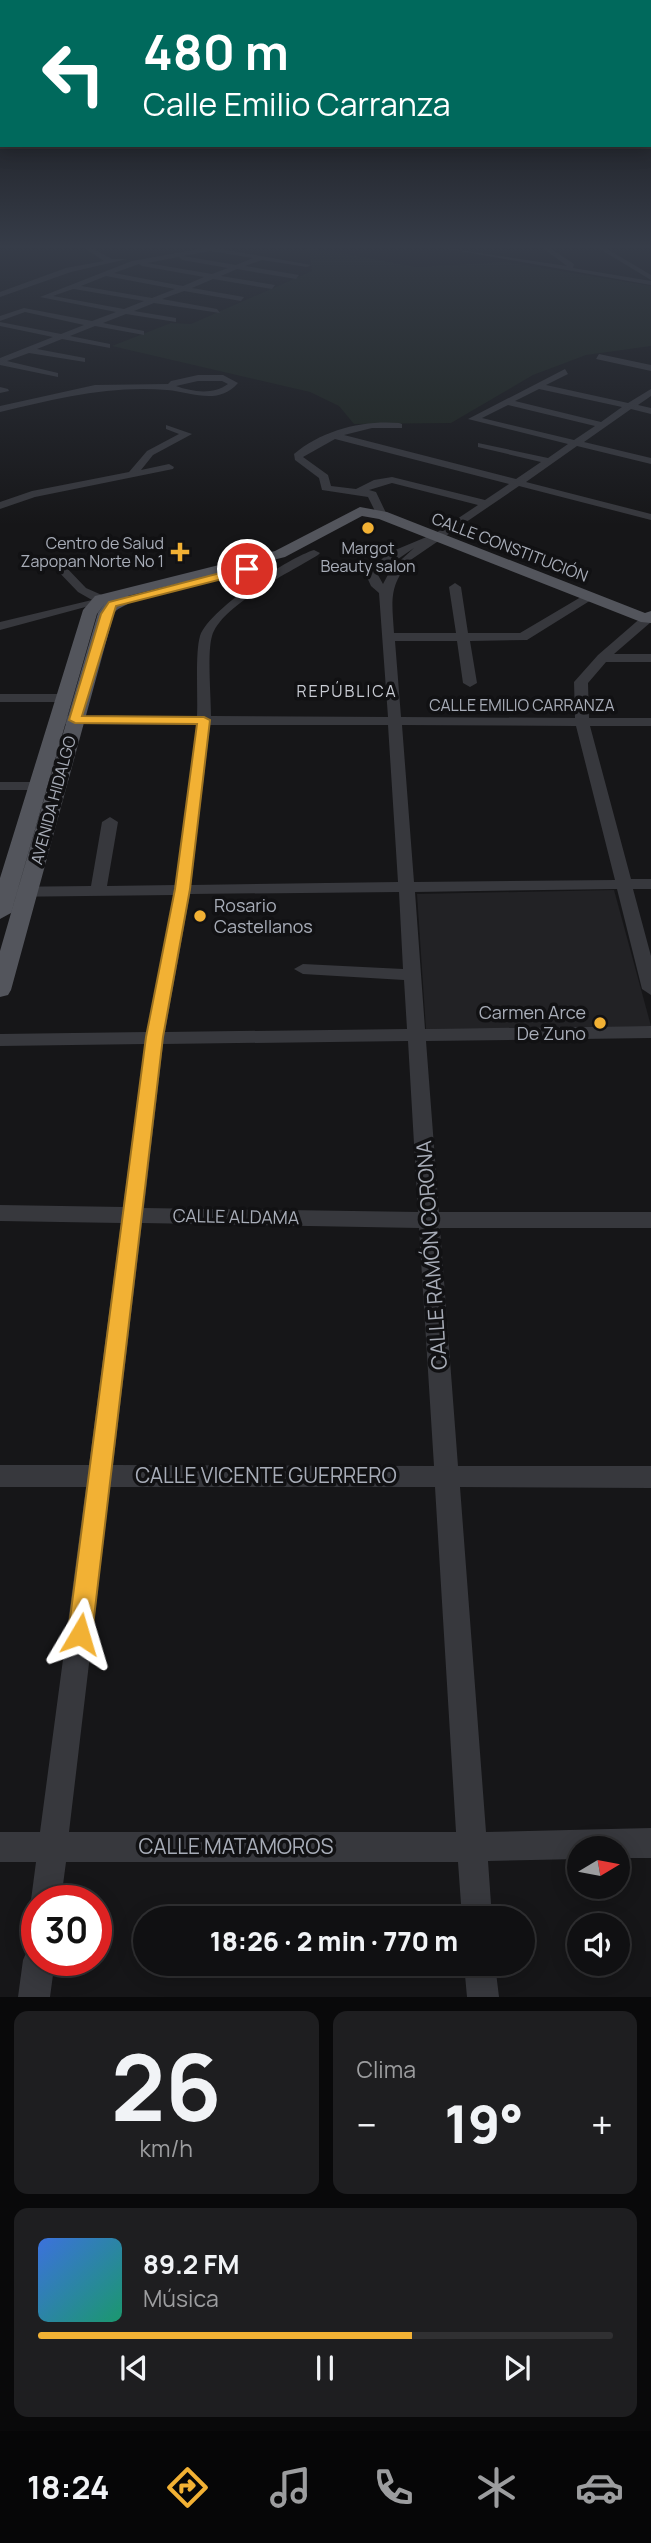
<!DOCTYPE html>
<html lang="es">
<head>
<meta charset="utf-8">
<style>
  body { margin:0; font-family:Manrope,sans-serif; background:#1e1e20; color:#f1f3f6; height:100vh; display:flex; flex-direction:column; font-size:26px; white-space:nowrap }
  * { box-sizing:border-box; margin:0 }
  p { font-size:23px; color:#9c9d9f }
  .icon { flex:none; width:38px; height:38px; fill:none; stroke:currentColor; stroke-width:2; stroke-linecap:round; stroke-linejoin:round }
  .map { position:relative; height:1997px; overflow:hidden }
  .details { display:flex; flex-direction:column; gap:14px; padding:14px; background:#09090a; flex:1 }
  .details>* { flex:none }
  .banner { position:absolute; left:0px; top:0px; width:651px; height:147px; box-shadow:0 4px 18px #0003,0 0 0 2px #303032; background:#00695c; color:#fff; overflow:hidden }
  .needle { width:46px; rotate:80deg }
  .tools { position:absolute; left:567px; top:1836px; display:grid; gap:14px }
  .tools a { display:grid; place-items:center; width:63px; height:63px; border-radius:50%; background:#101012; box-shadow:0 4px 18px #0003,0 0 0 2px #303032; font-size:35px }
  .speed { position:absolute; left:21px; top:1885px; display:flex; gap:14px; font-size:35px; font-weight:700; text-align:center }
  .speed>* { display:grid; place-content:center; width:91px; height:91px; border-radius:50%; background:#101012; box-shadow:0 4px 18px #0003,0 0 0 2px #303032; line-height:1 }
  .speed .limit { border:10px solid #d22; background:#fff; color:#111 }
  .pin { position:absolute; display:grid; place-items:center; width:60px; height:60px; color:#fff; margin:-30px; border:4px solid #fff; border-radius:50%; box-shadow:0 2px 7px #0007 }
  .me { position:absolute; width:77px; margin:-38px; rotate:7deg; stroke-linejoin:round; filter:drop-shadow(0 0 5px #0008) }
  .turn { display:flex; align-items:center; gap:24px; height:147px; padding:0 28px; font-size:32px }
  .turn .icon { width:91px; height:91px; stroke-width:2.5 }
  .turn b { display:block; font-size:49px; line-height:60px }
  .big { font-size:52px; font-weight:800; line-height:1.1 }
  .details .widget { flex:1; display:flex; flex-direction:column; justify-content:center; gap:10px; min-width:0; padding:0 24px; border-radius:14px; background:#1e1e20 }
  .details .dial { align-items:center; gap:0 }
  .dial b { font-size:91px; line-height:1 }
  .song { display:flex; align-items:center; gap:21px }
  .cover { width:84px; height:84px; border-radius:10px; background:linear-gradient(135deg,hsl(220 70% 55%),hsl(160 70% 35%)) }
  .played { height:7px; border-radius:4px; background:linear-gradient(90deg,#f2b134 65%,#303032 65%) }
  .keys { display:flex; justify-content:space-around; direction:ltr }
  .heat { display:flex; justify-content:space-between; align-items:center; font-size:38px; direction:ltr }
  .details .tiles { flex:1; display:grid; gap:14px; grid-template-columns:1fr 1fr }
  .widget:last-child { grid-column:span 2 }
  .trip { position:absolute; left:133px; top:1906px; width:402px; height:70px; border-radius:35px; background:#101012; box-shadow:0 4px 18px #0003,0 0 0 2px #303032; font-weight:800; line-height:70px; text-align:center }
  .menu { display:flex; height:112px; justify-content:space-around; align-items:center; background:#060607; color:#9c9d9f }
  .menu .icon { width:49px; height:49px }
  .menu .active { color:#f2b134 }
  .menu b { font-size:32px; color:#f1f3f6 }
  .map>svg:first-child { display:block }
  .built { fill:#222225 }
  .green { fill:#1c231d }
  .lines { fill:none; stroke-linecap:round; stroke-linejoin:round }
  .minor { fill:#37383d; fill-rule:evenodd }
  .major { fill:#53555c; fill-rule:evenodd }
  .route { fill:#f2b134; stroke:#9d7322; stroke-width:2 }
  .poi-dot { fill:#f2b134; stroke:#111113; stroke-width:2.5 }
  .labels { text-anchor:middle; stroke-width:7; stroke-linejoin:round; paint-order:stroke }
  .far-poi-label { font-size:16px; fill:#a8adb8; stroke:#111113; text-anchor:end }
  .far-street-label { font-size:16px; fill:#a8adb8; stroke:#111113 }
  .far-neighbourhood-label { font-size:16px; letter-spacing:2px; fill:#c9ccd4; stroke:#111113 }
  .poi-label { font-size:18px; fill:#a8adb8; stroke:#111113; text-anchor:start }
  .street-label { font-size:18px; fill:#a8adb8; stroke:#111113 }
  .near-street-label { font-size:21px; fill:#a8adb8; stroke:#111113 }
</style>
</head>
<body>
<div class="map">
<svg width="651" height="1997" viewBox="0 0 651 1997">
  <rect width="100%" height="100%" fill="#161618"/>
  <path class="built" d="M614,890l37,136 -225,3 -9,-135z"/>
  <path class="green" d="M303,246l113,21 91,-5 144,24v60l-65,9 -53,20 -82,48 -97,1 -15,-18 -29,-14 -198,-46 59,-23 20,1 121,-53 -2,-16z"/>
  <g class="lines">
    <path class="minor" d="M81,246h7l24,13h15l-56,13 -71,25v-5l66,-24 38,-7z
      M432,246l135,20 -27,-20h7l27,18 -1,4 78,13v4z
      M595,246h7l49,29v5z
      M210,247l101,18 -4,2 -45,-7 -17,6 54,9 -3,4 -59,-10 -16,7 54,9 -3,4 -59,-10 -21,9 52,9 -3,4 -57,-10 -22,8 55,10 3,4 -66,-10 -20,8 42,7v4l-50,-8 -23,9 41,8v4l-49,-9 -25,10 40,8v4l-48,-9 -25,10 48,9v4l-56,-9 -22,8 51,12v4l-58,-12v-7l53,-21 -53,-11v-4l61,12 23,-9 -59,-13 -25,9v-5l24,-8 68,13 24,-9 -76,-15 92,-36zM210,251l43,7 -17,7 -53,-9zM179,257l3,3 46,8 -16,6 -65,-11zM139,264l3,2 62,11 -21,9 -69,-13zM106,276l69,13 -23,9 -71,-12zM73,289h1l70,12 -20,8 -71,-13z
      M599,354l52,11v6l-55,-12z
      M565,369l3,5 -22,11 82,18 23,-14v7l-13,9 13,3v6l-20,-5 -47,33 67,16v6l-74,-18 -51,36 125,32v6l-132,-34 -107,73c-24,27 -20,41 -18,74h62l-7,-46 6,-4 6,4 7,46h52l66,-39 10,3 -69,43 -57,1 7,42 -7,4 -7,-4 -6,-42h-62l6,76 174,1 -1,-36 24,-27 45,-39h8v6l-37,32h37v8h-45l-18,21 1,35h62v8h-61l41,153h20v10h-18l18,67v39l-9,-6 -25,-100 -202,3 10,137 226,-3v12l-225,3 13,171h212v16h-211l18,238h193v22l-191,-1 26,345 165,-4v30h-33v-10h-39v11l-91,2 4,57h-30l-4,-56h-392l-5,38h-24v11l-6,-11 5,-38h-36v-30h40l46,-345h-86v-22h89l32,-242 -121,-2v-16l123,2 22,-163 -145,2v-12l147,-2 27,-137 -174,2v-10l91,-1 11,-64 8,-5 8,5 -11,64 69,-1 21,-160 -134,-1 -7,-4 7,-4h134c1,-20 -2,-63 3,-80 8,-26 88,-78 114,-86l6,3 -2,2c-27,17 -97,50 -106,81 -5,17 -1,60 -1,80l177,1 -9,-124 -8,-7 -5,-11 22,-22 48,-20 42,-28 -86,-22 -23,7 7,2 11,23 -9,2 -10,-20 -46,-7 -3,-12 -24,-18 -1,-6c28,-24 69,-34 105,-31l3,1v4h-30l-28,7 172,44 25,-17 -63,-15v-4l70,15 20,-14 -100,-25zM539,389l83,18 -21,15 -86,-21zM508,405l87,21 -21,14 -92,-22zM335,439l174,45 -24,16 -93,-23 -18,3 -18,9 -25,-3 -3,-11 -25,-18zM414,548l-23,21 -8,15 -5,-9 4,-5zM210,725h178l10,157 -207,3zM402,725l174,1 39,154 -201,2zM399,892l4,77 -100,-5 -9,5 9,5 101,6 3,49 -242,3 25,-138zM408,1041l10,171 -274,-4 19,-164zM142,1223l277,5 15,238 -321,-1zM110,1487h325l21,345h-387z
      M198,375h25l15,8c-20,23 -46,9 -71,7 -57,-5 -112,9 -167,22v-6l95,-21 73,-1 3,-3zM198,381h24l6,3c-15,11 -35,8 -52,2z
      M0,387l8,2 1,2 -9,2z
      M166,425l26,9 -39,21 -12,15 28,-6 5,3 -1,2 -138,28 -35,12v-7l32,-11 97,-19 18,-21 32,-17 -13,-5z
      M54,563h8l24,25 18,8v6l-104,28v-8l92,-22 -14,-8 -24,-25z
      M0,694h63l7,4 -7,4h-63z
      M0,782h37l7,4 -7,4h-37z
      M37,1945v15h18l-5,37h-32l5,-37 5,-11z
      M464,1964h31l4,33h-32z"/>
    <path class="major" d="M360,507l27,5 258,101 6,-2v12l-10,-1 -262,-103 -17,-3 -77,41 -157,39 4,4c-5,7 -13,6 -18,13l-103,377 -3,5 -8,2v-46l98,-338 7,-10 -8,11 -86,299 -11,6v-41l83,-268 12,-14 180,-45z"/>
  </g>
  <linearGradient id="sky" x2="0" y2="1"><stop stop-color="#0c0c0d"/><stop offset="0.47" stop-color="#363c48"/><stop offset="1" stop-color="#363c48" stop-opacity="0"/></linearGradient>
  <rect width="651" height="525" fill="url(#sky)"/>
  <path class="route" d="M247,566l5,3 -2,3 -134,34 -34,110 122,1 6,3 -20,169 -27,148 -71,597 -4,8 -8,3 -9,-3 -3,-8 78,-597 29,-148 22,-165 -122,-1 -6,-3 32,-106 8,-12z"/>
  <g class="poi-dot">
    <circle cx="368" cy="528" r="7"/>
    <path d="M176.5 541.5h7v7h7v7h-7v7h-7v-7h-7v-7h7z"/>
    <circle cx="200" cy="916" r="7"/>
    <circle cx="600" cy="1023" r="7"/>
  </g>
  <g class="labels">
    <g class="far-poi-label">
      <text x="164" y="549">Centro de Salud<tspan x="164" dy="18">Zapopan Norte No 1</tspan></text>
      <text x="368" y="554" text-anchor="middle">Margot<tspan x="368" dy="18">Beauty salon</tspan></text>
    </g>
    <g class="far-street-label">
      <text transform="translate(510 547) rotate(21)" y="6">CALLE CONSTITUCIÓN</text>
      <text x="522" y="711">CALLE EMILIO CARRANZA</text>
      <text transform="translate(53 800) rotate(-75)" y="6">AVENIDA HIDALGO</text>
    </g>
    <g class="far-neighbourhood-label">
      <text x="347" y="697">REPÚBLICA</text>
    </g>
    <g class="poi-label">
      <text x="214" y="912">Rosario<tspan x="214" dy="21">Castellanos</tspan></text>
      <text x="586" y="1019" text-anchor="end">Carmen Arce<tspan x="586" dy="21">De Zuno</tspan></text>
    </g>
    <g class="street-label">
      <text transform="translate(236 1217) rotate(1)" y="6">CALLE ALDAMA</text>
    </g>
    <g class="near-street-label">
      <text transform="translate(432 1255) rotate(-94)" y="7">CALLE RAMÓN CORONA</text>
      <text x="266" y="1483">CALLE VICENTE GUERRERO</text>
      <text x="236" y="1854">CALLE MATAMOROS</text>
    </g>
  </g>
</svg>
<div class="tools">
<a><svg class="needle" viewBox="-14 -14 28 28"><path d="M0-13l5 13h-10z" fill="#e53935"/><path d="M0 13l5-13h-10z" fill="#9c9d9f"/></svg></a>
<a><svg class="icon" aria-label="sound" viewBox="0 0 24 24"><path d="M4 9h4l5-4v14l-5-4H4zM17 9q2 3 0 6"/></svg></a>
</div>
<div class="speed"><div class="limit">30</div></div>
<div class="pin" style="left:247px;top:569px;background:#d93025"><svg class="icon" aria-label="arrive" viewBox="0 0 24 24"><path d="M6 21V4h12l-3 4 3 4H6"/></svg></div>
<svg class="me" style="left:80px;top:1634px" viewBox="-20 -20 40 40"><path d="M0-17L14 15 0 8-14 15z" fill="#f2b134" stroke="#fff" stroke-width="4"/></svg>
<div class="trip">18:26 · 2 min · 770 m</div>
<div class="banner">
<div class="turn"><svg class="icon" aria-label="left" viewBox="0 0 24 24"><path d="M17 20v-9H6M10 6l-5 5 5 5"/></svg><div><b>480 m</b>Calle Emilio Carranza</div></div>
</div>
</div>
<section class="details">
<div class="tiles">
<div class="widget dial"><b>26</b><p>km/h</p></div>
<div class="widget"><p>Clima</p>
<div class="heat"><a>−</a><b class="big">19°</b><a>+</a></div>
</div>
<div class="widget">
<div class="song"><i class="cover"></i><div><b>89.2 FM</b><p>Música</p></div></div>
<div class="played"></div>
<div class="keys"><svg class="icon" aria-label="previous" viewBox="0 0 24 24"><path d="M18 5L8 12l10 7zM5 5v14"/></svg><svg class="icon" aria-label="pause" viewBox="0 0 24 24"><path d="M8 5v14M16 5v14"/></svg><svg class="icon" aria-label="next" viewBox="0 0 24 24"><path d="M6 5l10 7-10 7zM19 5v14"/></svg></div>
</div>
</div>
</section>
<nav class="menu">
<b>18:24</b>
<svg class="icon active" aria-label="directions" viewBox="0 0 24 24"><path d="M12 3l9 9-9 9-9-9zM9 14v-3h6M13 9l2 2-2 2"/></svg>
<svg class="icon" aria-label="music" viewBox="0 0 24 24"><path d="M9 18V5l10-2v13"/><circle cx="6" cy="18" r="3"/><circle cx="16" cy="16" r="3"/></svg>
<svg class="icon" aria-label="phone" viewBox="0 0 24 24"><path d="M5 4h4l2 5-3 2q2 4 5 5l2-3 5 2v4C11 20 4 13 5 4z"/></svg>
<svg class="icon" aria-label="climate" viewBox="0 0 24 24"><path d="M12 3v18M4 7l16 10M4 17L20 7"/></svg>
<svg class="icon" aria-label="car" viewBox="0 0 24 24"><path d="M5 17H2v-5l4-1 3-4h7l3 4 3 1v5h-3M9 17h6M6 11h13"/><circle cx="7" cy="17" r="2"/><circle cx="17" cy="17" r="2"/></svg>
</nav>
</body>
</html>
